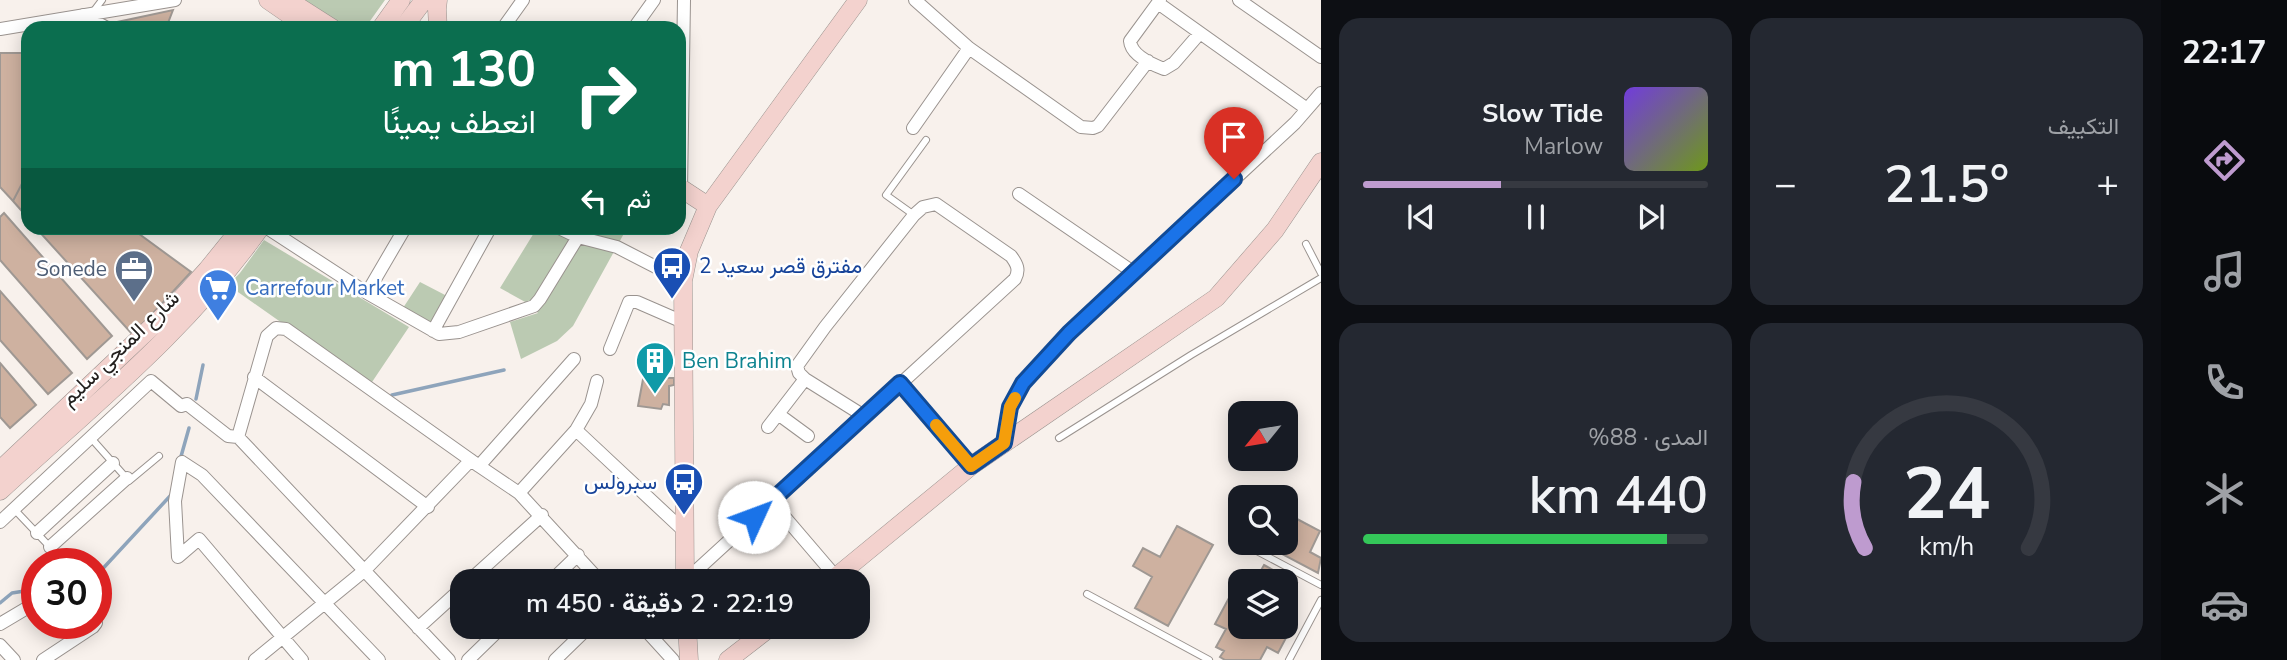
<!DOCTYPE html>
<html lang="ar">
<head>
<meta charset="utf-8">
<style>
  body { margin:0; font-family:"Nunito Sans",Vazirmatn,sans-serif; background:#242831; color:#f1f3f6; direction:rtl; height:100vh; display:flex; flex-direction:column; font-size:26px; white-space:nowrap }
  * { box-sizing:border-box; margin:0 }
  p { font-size:23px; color:#9ea1a6 }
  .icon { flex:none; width:38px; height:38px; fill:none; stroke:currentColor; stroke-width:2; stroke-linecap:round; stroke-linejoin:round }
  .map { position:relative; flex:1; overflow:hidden; direction:ltr }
  .sheet { display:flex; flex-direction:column; gap:18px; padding:18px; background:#0d0f14; width:840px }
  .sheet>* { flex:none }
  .guide { position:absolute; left:21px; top:21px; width:665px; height:214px; border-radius:21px; box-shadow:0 4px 18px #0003; direction:rtl; background:#0b6e4f; color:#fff; overflow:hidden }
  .needle { width:46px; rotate:240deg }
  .fabs { position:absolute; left:1228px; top:401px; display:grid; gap:14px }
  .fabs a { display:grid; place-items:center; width:70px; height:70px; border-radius:14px; background:#171b24; box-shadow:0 4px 18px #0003; font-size:35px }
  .speed { position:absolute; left:21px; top:548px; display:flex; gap:14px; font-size:35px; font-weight:700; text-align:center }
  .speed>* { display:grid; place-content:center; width:91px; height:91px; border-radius:50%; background:#171b24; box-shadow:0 4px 18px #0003; line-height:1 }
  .speed .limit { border:10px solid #d22; background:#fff; color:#111 }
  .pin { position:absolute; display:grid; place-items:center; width:60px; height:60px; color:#fff; margin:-72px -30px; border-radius:50% 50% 50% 0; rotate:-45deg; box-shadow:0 0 7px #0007 }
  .pin .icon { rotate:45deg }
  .me { position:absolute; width:77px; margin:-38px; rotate:47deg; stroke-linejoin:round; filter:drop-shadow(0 0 5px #0008) }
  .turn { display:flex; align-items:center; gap:24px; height:147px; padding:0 35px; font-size:32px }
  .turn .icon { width:91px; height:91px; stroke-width:2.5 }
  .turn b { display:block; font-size:49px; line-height:60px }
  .then { display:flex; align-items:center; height:66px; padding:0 35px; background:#0003; gap:14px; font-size:26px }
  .big { font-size:52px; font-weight:600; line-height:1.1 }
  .sheet .tile { flex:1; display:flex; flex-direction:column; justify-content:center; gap:10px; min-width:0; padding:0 24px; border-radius:21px; background:#242831 }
  .sheet .dial { align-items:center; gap:0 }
  .dial svg { height:182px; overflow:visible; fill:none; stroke:#363941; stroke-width:7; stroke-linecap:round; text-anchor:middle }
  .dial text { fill:#f1f3f6; stroke:none }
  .song { display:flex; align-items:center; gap:21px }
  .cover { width:84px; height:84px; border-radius:10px; background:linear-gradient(135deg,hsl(260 70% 55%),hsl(80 70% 35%)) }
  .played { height:7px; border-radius:4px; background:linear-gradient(90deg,#be9bcf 40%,#363941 40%) }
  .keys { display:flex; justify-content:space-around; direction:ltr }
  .heat { display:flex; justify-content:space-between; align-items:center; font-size:38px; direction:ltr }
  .charge { height:10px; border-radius:5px; background:linear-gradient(90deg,#34c759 88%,#363941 0) }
  .sheet .tiles { flex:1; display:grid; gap:18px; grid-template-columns:repeat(2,1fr) }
  .trip { position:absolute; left:450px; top:569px; width:420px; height:70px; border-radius:21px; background:#171b24; box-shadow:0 4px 18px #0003; font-weight:600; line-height:70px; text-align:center; direction:rtl }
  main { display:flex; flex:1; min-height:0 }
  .tabs { display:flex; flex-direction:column; width:126px; justify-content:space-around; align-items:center; background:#090b0e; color:#9ea1a6 }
  .tabs .icon { width:49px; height:49px }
  .tabs .active { color:#be9bcf }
  .tabs b { font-size:32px; color:#f1f3f6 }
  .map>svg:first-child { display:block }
  .green { fill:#bbcab2 }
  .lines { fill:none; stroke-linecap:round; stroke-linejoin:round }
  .stream { stroke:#8ea4bb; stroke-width:3.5 }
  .building { fill:#ceb1a0; stroke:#9f9893; stroke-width:2 }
  .lane-casing { stroke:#9a938f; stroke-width:8 }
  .street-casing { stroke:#9a938f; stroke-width:14 }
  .secondary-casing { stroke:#9a938f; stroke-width:19 }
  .lane { stroke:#fff; stroke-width:6 }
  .street { stroke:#fff; stroke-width:12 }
  .secondary { stroke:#f3d2ce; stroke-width:18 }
  .route-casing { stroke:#114b97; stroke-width:18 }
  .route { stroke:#1a73e8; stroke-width:12 }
  .slow { stroke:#f59e0b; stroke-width:12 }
  .labels { text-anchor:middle; stroke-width:5; stroke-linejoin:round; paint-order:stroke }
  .transit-label { font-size:21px; fill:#164399; stroke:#fff; text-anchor:start }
  .service-label { font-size:21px; fill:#4e5e75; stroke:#fff; text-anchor:end }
  .shop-label { font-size:21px; fill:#366cbe; stroke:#fff; text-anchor:start }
  .street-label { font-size:21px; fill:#23201e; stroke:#fff }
  .culture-label { font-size:21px; fill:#0d838f; stroke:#fff; text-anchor:start }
</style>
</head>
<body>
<main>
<nav class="tabs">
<b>22:17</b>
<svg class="icon active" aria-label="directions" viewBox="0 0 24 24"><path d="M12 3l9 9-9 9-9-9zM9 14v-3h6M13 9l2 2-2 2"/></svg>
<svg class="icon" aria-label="music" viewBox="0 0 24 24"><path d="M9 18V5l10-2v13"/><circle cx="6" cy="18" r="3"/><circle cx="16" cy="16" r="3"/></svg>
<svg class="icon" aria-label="phone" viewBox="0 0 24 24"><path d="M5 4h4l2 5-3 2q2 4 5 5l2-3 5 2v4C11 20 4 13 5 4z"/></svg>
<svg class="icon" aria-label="climate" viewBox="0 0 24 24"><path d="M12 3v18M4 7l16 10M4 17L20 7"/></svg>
<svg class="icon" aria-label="car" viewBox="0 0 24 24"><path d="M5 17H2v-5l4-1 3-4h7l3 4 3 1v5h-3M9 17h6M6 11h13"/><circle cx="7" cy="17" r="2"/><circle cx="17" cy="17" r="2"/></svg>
</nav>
<section class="sheet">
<div class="tiles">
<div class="tile"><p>التكييف</p>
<div class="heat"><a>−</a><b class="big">21.5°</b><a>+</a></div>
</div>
<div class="tile">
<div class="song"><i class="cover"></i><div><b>Slow Tide</b><p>Marlow</p></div></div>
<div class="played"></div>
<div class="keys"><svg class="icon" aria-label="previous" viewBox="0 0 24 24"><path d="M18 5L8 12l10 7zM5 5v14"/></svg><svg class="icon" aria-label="pause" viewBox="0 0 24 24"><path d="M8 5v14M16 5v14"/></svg><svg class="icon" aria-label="next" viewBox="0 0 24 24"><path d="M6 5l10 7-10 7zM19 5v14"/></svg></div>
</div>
<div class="tile dial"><svg viewBox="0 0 100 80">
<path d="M14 69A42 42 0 1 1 86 69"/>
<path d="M14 69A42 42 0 0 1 9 40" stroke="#be9bcf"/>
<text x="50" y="56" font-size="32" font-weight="700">24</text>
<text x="50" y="72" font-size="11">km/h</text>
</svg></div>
<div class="tile"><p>المدى · 88%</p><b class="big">440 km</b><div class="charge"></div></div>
</div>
</section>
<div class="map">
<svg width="1321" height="660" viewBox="0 0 1321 660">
  <rect width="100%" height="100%" fill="#f8f1ec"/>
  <path class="green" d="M302,0h83l-20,28h-22z
    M537,228h90l-54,98 -16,15 -36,18 -11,-37 28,-9 -11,-10 -27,-15z
    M264,240l145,87 -39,58 -142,-100 12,-12z
    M420,282l27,14 -16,28 -28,-16z"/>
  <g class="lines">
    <path class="stream" d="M392,395l112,-25
      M196,399l7,-34
      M180,460l9,-32
      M96,576l75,-81
      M0,603l12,-10 25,-4"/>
  </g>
  <path class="building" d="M173,10l-7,18h-50l-8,-4z
    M0,53h28v119l-15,29 -13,-14z
    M28,172v46l-15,-17z
    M4,213l108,123 -25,23 -87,-99v-43z
    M36,228h95l60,44 -58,63z
    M0,291l72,82 -24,21 -48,-54z
    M0,363l36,42 -26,23 -10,-11z
    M654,373l13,5h7v7l-5,1v19l-6,-1 -2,5 -23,-3 6,-32 8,2z
    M1297,519l23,12 -10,21 11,6 -3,15 -53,-28 2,-3h19v-18l7,4z
    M1177,526l36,19 -45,81 -33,-18 17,-31 -19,-11 10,-18 17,9z
    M1264,565l33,18 -11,21v-23h-31z
    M1236,585l5,3v38h45v-12l10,5 -18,34 -11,-6 -7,13h-35l-5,-3 4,-6 -8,-4 10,-18 -11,-5z"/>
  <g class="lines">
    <g class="lane-casing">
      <path id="lane" d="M93,12l9,-12
        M914,215l-28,-20 40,-55
        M1306,244l15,29
        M91,438l38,43 30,-25
        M1059,438l132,-83 130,-77
        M14,509l36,38
        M1255,550l66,35
        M1087,594l122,66
        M1289,660l32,-60"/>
    </g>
    <g class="street-casing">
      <path id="street" d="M915,0l54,48 112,79 12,1 5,-2 50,-65
        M1160,0l-30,41c1,14 21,23 34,28l10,-6 26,-30
        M1239,0l82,57
        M1158,3l149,106
        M83,15l24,13
        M503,28l20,-28
        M634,28l20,-28
        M0,29l175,-29
        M913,128l56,-80
        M681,189l3,-189
        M1019,194l114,78
        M267,228l100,65 72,41 20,-2 75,-26 6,-7 38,-62
        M559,228l19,9 39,10 66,34
        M367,293l38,-65
        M433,331l57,-103
        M610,349l19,-47h8l46,20
        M254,377l174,130
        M900,383l71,83
        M778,414l30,22
        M768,427l37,-48
        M576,430l15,-26 6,-23
        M238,437l29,-101 9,-8 10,1 193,137 40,27 81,88
        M1004,443l6,-36 13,-24 46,-50 226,-210 26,-30
        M479,466l95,-107
        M519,493l57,-63 107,100
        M771,501l65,76
        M0,522l151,-141 30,25 6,-2 41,32 10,1 211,223
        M37,533l76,-70
        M50,547l77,-69
        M469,581l73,-66
        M551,581l27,-26
        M685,581l330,-302c5,-9 2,-15 -4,-23l-75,-52 -13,3 -9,8 -89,112 -28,39 2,7 6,6 59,37
        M0,624l37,-22
        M642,626l31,34
        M418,628l44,-40
        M0,645l14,15
        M43,660l50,-33 3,-4
        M255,660l110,-90 106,-110
        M302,660l-103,-121 -21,18 -3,-56 7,-39 20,13 177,185
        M468,660l35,-34
        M555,660l35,-34"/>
    </g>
    <g class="secondary-casing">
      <path id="secondary" d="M268,0l29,20
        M288,0l44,28
        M438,0l-1,9 1,19
        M381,28l20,-28
        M403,28l21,-28
        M679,187l29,19 -19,45 -6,30 2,300
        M708,206l150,-206
        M0,470l177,-167 30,-33 34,-42
        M0,491c90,-83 189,-162 260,-263
        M831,581l140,-115 245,-168 59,-68 46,-68
        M687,626l2,34
        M728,660l44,-34"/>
    </g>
    <use href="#lane" class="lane"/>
    <use href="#street" class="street"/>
    <use href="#secondary" class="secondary"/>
  </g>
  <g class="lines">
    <g class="route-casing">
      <path id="route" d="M754,517l146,-134 71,83 33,-23 6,-36 13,-24 46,-50 165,-154"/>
    </g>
    <use href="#route" class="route"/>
    <path class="slow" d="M936,425l35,41 33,-23 6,-36 5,-9"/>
  </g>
  <defs>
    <g id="bus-pin" transform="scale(2.0125)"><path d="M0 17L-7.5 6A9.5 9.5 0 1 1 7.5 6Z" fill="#1a4fb4" stroke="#fff"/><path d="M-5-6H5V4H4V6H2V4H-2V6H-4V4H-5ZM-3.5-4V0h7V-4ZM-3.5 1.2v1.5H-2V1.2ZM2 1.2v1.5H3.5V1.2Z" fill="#fff"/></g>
    <g id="office-pin" transform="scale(2.0125)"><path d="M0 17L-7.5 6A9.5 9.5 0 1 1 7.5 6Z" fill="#5c6f8a" stroke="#fff"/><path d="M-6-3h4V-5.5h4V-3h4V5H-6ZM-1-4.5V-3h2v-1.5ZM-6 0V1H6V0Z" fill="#fff"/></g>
    <g id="supermarket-pin" transform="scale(2.0125)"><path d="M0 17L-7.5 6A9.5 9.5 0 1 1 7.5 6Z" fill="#3f7fe0" stroke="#fff"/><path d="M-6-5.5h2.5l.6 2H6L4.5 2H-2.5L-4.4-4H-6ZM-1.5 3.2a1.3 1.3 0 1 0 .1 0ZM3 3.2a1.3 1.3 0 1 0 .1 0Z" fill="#fff"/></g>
    <g id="building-pin" transform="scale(2.0125)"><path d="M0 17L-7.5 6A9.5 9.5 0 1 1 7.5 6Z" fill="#0f9aa8" stroke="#fff"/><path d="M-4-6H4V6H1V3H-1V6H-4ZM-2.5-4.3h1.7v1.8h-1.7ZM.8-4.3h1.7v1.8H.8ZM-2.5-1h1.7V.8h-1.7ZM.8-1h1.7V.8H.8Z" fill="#fff"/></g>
  </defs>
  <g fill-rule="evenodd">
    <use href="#bus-pin" x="672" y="266"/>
    <use href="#office-pin" x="134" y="269"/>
    <use href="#supermarket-pin" x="218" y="288"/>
    <use href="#building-pin" x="655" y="361"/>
    <use href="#bus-pin" x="684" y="482"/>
  </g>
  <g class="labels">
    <g class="transit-label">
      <text x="699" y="273">مفترق قصر سعيد 2</text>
      <text x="657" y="489" text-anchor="end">سبرولس</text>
    </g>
    <g class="service-label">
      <text x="107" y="276">Sonede</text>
    </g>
    <g class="shop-label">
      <text x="245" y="295">Carrefour Market</text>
    </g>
    <g class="street-label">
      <text transform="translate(120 348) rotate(-44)" y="7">شارع المنجي سليم</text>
    </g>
    <g class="culture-label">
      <text x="682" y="368">Ben Brahim</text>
    </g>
  </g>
</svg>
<div class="fabs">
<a><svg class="needle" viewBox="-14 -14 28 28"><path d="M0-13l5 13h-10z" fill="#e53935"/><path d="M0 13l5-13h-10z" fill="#9ea1a6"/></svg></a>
<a><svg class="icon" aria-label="search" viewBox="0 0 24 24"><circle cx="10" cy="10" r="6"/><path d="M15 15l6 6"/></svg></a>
<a><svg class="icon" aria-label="layers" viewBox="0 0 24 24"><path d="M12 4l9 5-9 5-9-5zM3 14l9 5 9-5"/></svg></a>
</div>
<div class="speed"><div class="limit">30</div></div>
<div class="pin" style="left:1234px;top:179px;background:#d93025"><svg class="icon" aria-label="arrive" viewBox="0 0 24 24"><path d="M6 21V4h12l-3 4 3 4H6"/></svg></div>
<svg class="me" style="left:754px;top:517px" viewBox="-20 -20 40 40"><circle r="19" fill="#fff"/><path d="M0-13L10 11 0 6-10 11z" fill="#1a73e8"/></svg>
<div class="trip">22:19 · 2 دقيقة · 450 m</div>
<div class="guide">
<div class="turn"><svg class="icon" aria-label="right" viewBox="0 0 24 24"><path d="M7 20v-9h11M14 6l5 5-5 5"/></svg><div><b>130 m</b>انعطف يمينًا</div></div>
<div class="then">ثم<svg class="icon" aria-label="left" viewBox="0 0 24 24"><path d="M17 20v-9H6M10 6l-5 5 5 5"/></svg></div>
</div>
</div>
</main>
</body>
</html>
